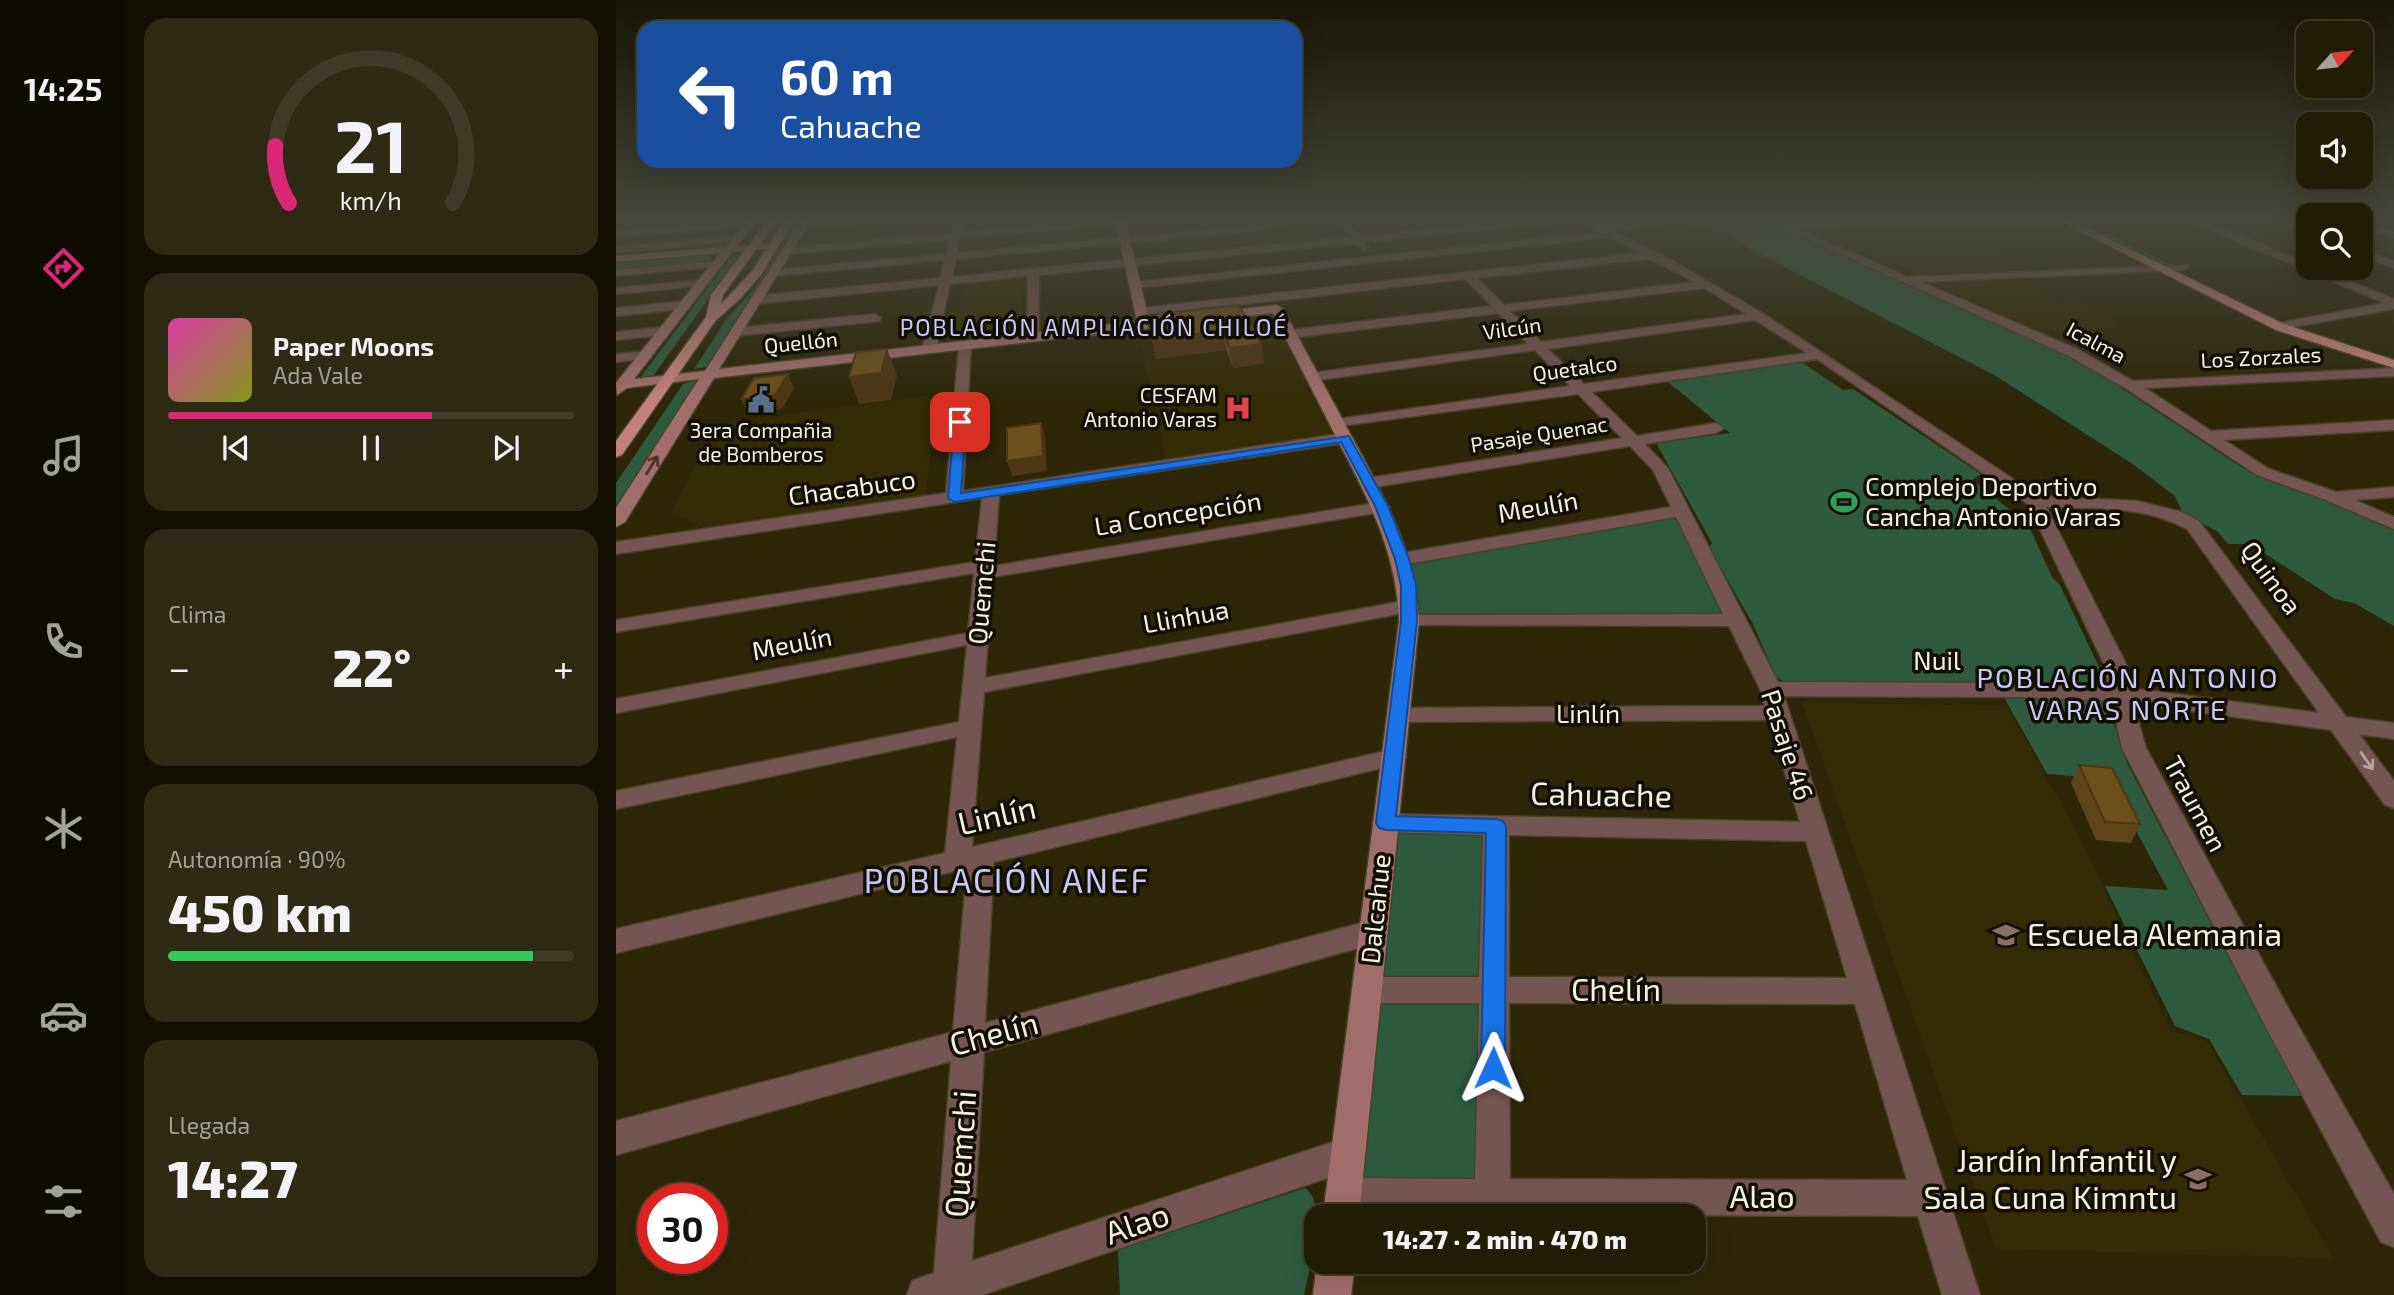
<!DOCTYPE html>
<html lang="es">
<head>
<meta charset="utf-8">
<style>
  body { margin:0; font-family:"Exo 2",sans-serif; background:#2e2a14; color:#f1f3f6; height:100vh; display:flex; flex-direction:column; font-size:26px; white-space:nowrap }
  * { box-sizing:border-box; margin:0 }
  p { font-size:23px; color:#a2a29b }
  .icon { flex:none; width:38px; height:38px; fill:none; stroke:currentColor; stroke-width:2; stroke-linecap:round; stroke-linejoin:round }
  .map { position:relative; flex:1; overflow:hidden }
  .sheet { display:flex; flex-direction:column; gap:18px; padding:18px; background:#131003; width:490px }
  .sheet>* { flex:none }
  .top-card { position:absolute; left:21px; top:21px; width:665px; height:147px; border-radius:21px; box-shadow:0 7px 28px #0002,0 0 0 2px #3f3b28; background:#1a4fa0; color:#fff; overflow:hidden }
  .needle { width:46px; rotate:63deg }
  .buttons { position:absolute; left:1680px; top:21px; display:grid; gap:14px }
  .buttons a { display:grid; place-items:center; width:77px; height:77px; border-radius:14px; background:#221d06; box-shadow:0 7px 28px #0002,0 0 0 2px #3f3b28; font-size:35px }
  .speed { position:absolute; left:21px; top:1183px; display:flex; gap:14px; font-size:35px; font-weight:700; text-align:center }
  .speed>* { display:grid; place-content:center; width:91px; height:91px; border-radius:50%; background:#221d06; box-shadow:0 7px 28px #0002,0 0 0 2px #3f3b28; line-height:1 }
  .speed .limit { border:10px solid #d22; background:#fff; color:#111 }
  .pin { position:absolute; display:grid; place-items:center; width:60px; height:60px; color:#fff; margin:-30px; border-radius:14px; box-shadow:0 4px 10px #0006 }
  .me { position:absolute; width:77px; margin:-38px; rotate:1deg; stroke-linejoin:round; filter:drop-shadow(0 0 5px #0008) }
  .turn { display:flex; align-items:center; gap:24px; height:147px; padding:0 28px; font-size:32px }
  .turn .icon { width:91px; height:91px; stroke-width:2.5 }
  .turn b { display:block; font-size:49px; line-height:60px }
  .big { font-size:52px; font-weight:800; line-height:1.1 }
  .sheet .widget { flex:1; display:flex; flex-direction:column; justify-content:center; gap:10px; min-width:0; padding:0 24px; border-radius:21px; background:#2e2a14 }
  .sheet .dial { align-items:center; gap:0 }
  .dial svg { height:182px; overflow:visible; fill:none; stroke:#3f3b28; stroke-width:7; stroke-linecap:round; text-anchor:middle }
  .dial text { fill:#f1f3f6; stroke:none }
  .song { display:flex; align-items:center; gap:21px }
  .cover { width:84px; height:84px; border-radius:10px; background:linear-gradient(135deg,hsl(320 70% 55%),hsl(70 70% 35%)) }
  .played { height:7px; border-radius:4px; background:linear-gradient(90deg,#db2777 65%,#3f3b28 65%) }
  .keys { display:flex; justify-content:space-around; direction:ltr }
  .heat { display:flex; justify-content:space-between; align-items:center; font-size:38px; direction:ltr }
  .charge { height:10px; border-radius:5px; background:linear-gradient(90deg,#34c759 90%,#3f3b28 0) }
  .trip { position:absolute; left:688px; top:1204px; width:402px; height:70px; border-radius:21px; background:#221d06; box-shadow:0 7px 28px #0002,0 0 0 2px #3f3b28; font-weight:800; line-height:70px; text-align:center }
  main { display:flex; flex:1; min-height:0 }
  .menu { display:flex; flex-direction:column; width:126px; justify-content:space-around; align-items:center; background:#0e0c02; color:#a2a29b }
  .menu .icon { width:49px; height:49px }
  .menu .on { color:#db2777 }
  .menu b { font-size:32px; color:#f1f3f6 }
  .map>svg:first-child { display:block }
  .built { fill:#332c04 }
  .green { fill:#2e5a3f }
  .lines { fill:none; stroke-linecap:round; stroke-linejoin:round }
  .street-casing { stroke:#494326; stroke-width:3 }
  .secondary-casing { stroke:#494326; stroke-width:3 }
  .primary-casing { stroke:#494326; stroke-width:3 }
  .street { fill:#755553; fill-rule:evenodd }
  .secondary { fill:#a16e6b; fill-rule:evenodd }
  .primary { fill:#c2817e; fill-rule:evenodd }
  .wall { fill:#5f4419 }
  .shaded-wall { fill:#4d3714 }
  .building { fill:#6e4f1d; stroke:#4d3714; stroke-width:2 }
  .oneway { stroke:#4b362e }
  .oneway2 { stroke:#b4a399 }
  .route { fill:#1a73e8; stroke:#114b97; stroke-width:2 }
  .labels { text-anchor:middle; stroke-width:7; stroke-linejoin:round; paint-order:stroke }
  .far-street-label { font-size:21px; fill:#f4f1df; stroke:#121005 }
  .far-poi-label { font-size:21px; fill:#f4f1df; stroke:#121005; text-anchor:end }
  .far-neighbourhood-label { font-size:23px; letter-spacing:2px; fill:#c9c9f5; stroke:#121005 }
  .poi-label { font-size:26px; fill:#f4f1df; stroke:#121005; text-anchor:start }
  .street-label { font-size:26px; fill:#f4f1df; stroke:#121005 }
  .neighbourhood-label { font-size:28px; letter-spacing:2px; fill:#c9c9f5; stroke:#121005 }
  .near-street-label { font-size:32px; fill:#f4f1df; stroke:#121005 }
  .near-poi-label { font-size:32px; fill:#f4f1df; stroke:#121005; text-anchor:start }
  .near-neighbourhood-label { font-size:33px; letter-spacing:2px; fill:#c9c9f5; stroke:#121005 }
</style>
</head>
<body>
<main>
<nav class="menu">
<b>14:25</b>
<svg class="icon on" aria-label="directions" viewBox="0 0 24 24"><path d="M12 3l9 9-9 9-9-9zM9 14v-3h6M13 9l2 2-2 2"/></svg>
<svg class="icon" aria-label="music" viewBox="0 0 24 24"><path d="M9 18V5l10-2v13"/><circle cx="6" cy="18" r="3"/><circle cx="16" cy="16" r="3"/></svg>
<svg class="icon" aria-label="phone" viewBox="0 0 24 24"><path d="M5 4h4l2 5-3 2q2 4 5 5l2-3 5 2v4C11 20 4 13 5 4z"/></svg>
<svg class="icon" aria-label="climate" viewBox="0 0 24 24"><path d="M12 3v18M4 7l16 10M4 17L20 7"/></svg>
<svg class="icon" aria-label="car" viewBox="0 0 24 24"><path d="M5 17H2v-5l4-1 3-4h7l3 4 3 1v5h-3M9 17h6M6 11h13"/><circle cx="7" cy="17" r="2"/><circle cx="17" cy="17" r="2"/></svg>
<svg class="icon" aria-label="filters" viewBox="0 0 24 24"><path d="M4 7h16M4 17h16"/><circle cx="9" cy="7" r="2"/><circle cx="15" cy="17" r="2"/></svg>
</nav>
<section class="sheet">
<div class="widget dial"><svg viewBox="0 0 100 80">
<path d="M14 69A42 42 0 1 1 86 69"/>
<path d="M14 69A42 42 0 0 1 8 44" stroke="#db2777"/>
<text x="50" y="56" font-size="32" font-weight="700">21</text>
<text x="50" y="72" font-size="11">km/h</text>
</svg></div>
<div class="widget">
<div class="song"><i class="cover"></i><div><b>Paper Moons</b><p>Ada Vale</p></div></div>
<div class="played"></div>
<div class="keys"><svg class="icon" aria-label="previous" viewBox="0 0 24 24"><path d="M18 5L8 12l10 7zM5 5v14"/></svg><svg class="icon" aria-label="pause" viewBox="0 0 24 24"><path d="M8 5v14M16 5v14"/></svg><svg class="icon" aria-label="next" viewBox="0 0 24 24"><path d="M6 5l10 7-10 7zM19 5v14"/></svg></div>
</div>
<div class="widget"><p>Clima</p>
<div class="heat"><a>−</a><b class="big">22°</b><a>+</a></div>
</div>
<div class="widget"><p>Autonomía · 90%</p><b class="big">450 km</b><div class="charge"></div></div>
<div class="widget"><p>Llegada</p><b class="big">14:27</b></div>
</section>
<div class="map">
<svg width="1778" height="1295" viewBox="0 0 1778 1295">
  <rect width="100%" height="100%" fill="#2d2708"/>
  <path class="built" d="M348,219h146v1l-149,14z
    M1482,219h43l41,18 -41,2z
    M1392,226l33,18 -42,2 39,23 -114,8 -109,-44z
    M407,275l-1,50 -67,7 9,-51z
    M1396,276l43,26 25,-1 42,26 -80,6 -109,-51z
    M659,314l59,121 -168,26 -28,-132z
    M321,394l-11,101 -219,34 -37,-15 49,-90z
    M1186,702l205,4 74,134 89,190 37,11 126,217 -337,-9z"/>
  <path class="green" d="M180,219h8l-98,148 -12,2 34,-52 26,-28z
    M1057,219h88l20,7 239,105 90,46 13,12 115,76 25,13 69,23 62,27v98l-40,-23 -19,-4 -85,-55h-22l-11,-13 -34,-17 -8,-18 -41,-31 -138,-89 -246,-127 -21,-14z
    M1450,219h12l93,46h-13z
    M98,254l-6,9 -92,9v-12z
    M124,254l-86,121 -14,3 92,-123z
    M1185,362l42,28 10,-1 128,85 -9,6 56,44 24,53 8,8 48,101 3,29 17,50 174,331 -60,-1 -33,-56 -34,-13 -70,-140 63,4 -60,-111 -61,-5 -50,-89 -211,-2 -10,-6 -23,-53 -44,-76 3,-5 -56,-100 74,-10 -62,-51z
    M82,380l-1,2 -81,126v-25l67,-99z
    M1060,515l50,102h-309l-1,-29 -5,-26z
    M777,829l99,1 -6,358 -132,-2z
    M689,1188c24,16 4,80 -1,107h-184l-2,-45z"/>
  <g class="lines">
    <g class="street-casing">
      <path id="street" d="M218,219h42l-5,3 -67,5 -5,-3 5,-3z
        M339,219h10l-3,13 148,-13h35l-5,3 -180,16 -3,15 299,-28 24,-6h20l-44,12 -300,28 -4,18 398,-40 -11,-14 4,-4h6v4l11,13 171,-17h32l-5,3 -193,20 4,5 -5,3 -9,-7 -316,32v62l-6,4 -6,-4 1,-61 -78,8 -14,65 -7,4 -7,-4 17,-64 -184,19 -6,-4 6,-4 185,-18 5,-18 -172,16 -6,-3 6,-3 173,-16 4,-15 -163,15 -5,-3 5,-3 165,-15z
        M961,219h12l14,7 61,-7 2,2 -5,3 -49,7 47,22 103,60 277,183 98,5 45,11 17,9 147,196 48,6v16l-35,-5 35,47v27l-9,-3 -54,-75 -198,-27 13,45 146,267 102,179v53l-13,-5 -111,-207 -148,-287 -11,-47 -94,-4 -233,-1 196,599h-38l-24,-79 -575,-2 -13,-5 -5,-13 5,-13 13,-5 132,1 4,-176h-112l-11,-4 -4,-9 4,-9 11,-4h112l4,-142 -97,-3 -9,-2 -4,-7 4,-7 9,-2 414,8 -31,-102 -371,2 -8,-2 -3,-5 3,-5 8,-2 367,-2 -5,-17 -31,-63 -327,-1 -3,-4 3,-4 7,-2 314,-1 -47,-97 -274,48 -7,-2 -2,-4 2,-4 7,-2 269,-46 -18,-37 -23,-24 -261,42 -6,-1 -2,-4 8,-5 253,-40 -44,-44 -245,33 -3,-3 3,-3 5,-2 232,-33 -35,-36 -223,31 -7,-4 7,-4 216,-29 -30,-31 -208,25 -6,-4 6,-4 202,-24 -27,-27 -323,37 -6,-4 6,-4 498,-55 -30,-16 -475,51 -6,-3 6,-3 465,-50zM1034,259l45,23 -191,23 -27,-27zM1089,288l41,26 -205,28 -31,-31zM1139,320l52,33 -223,31 -36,-35zM1201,359l211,145 76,160 4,22 -91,-3 -239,-1 -110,-214 -23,-24 71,-11 8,-5 -8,-5 -79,13 -45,-44zM1430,507c49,2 96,-2 141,22l132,184 -188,-25 -5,-24zM893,835l297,6 41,137 -338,-1zM893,1003l346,1 52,176 -397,-1z
        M1146,219h13l13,6 5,-3 103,-3 173,1 -5,3 -268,5 112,49 279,-12 1,2 -5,3 -262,12 156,67 56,32 261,-13v8l-249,12 66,43 183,-11v10l-170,10 45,29 67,23 58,-5v10l-39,3 39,17v12l-66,-28 -71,-26 -132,-87 -58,-33z
        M1569,219h13l110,44v5h10l76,31v10l-118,21 -2,-3 6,-4 104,-20z
        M1650,219h13l29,11v6z
        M134,220l3,1v4l-137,12v-6z
        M1745,221l33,11v6l-33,-11z
        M121,236l4,1v4l-125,12v-6z
        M1745,249l33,12v7l-33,-12z
        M102,261l5,3 -1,2 -106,10v-6z
        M87,280l6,3 -2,2 -91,9v-6z
        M70,301l4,1v6l-74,8v-8z
        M259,314l6,4 -2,3 -143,15 -6,-4 6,-4z
        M49,327l6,4 -2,3 -53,6v-8z
        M349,341l6,4 -8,146 382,-58 8,5 -8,5 -346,52 -5,71 387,-64 9,5 -9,5 -388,65 -8,101 424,-78 7,2 3,4 -3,4 -7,2 -425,80 -12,155 422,-98 8,2 4,6 -4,6 -8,2 -400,97 -9,161 388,-103 10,4 4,8 -4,8 -10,4 -389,108 -12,209 376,-124 12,5 5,12 -5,12 -12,5 -366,124h-75l5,-14 22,-8 17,-212 -335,94v-34l337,-89 14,-164 -351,85v-24l329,-76 12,-116 -341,72v-18l343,-69 8,-77 -351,68v-14l352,-66 6,-60 -358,59v-12l359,-58 7,-64 -366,56v-12l330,-49 13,-148z
        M30,351l5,1v6l-35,4v-8z"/>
    </g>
    <g class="secondary-casing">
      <path id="secondary" d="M132,219h10l-21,27 35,-3 4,1v4l-44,4 -98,127 71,-8 97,-152h10l-93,150 418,-48 -22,-102h10l24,101 25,-3 6,4 -6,4 -30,4 -430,49 -89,144 -9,5v-19l83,-129 -72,9 -10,7 -1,-12 104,-130 -104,9v-6l110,-9z
        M661,305l6,4c23,43 46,85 69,128 32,60 64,115 67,184l-60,595h-36l76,-595c-2,-68 -31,-123 -62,-182 -21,-42 -43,-84 -64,-126l-57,7 -6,-4 6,-4z
        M701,1262h38l-4,33h-38z"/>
    </g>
    <g class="primary-casing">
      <path id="primary" d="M152,219h10l-55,76 -2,9 32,-34 32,-51h10l-34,56 -21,24 -24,21 -94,135 -6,2v-16l90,-124 5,-22z
        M1440,219h12l216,105 110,36v8l-118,-38z"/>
    </g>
    <use href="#street" class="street"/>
    <use href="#secondary" class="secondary"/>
    <use href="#primary" class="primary"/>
  </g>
  <path class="wall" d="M623,305l22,39 3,19 -31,5 -7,-18 -70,9 -10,-44z
    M1463,765l61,59 -9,19 -35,-3 -25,-57z"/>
  <path class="shaded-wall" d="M606,331l4,19 -70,9 -4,-20z
    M645,344l3,19 -31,5 -3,-20z
    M271,349l10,26 -6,25 -32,4 -10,-27z
    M172,374l6,14 -12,21 -34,4 -7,-14z
    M425,423l4,15 2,33 -35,5 -5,-15z"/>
  <path class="building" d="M623,305l22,39 -31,4 -8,-17 -70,8 -6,-24z
    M271,349l-6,24 -32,4 7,-25z
    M172,374l-13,21 -34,4 13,-21z
    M425,423l2,33 -36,5v-33z
    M1463,765l33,3 28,56 -35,-2z"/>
  <defs><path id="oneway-shaft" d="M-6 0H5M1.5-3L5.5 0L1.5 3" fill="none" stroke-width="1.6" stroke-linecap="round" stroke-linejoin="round" transform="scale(1.75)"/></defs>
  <use class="oneway" href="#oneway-shaft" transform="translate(36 465) rotate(-58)"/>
  <use class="oneway2" href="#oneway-shaft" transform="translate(1751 761) rotate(55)"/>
  <linearGradient id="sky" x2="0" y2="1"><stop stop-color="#191504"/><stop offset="0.55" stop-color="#46473d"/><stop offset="1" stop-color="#46473d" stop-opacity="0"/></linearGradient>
  <rect width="1778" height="400" fill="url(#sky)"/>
  <path class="route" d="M344,418l6,4 -5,71 388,-57 39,70 21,53 7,27 1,35 -21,195 100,3 7,2 3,5 -1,242 -3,8 -9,3 -9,-3 -3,-8 5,-235 -100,-3 -7,-2 -3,-5 25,-202v-35l-6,-27 -20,-53 -34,-64 -387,60 -6,-4 6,-76z"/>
  <defs>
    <g id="civic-bare" transform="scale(2.1)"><path d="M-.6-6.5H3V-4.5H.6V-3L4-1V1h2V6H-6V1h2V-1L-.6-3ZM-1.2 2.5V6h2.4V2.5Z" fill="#5c6f8a" stroke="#121005" stroke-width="2.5" paint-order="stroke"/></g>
    <g id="hospital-bare" transform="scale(2.1)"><path d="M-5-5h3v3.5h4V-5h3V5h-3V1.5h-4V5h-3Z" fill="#e0444e" stroke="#121005" stroke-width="2.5" paint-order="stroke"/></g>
    <g id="stadium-bare" transform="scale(2.1)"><path d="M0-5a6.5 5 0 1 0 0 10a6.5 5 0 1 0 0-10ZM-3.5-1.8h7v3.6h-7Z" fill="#2e9e5b" stroke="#121005" stroke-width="2.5" paint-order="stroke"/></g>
    <g id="school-bare" transform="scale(2.1)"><path d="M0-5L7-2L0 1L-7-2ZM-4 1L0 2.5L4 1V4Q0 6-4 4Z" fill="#8d6e63" stroke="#121005" stroke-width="2.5" paint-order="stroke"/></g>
  </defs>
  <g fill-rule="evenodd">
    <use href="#civic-bare" x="145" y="400"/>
    <use href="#hospital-bare" x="622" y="408"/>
    <use href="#stadium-bare" x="1228" y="502"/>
    <use href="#school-bare" x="1390" y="935"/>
    <use href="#school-bare" x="1582" y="1179"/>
  </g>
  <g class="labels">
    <g class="far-street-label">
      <text transform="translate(896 329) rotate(-8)" y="7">Vilcún</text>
      <text transform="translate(185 343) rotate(-6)" y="7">Quellón</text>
      <text transform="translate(1480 343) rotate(28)" y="7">Icalma</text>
      <text transform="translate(1645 358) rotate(-3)" y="7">Los Zorzales</text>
      <text transform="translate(959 369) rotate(-8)" y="7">Quetalco</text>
      <text transform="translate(923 435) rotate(-9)" y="7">Pasaje Quenac</text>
    </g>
    <g class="far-poi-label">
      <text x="601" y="403">CESFAM<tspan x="601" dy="24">Antonio Varas</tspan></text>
      <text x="145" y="438" text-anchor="middle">3era Compañia<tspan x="145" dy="24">de Bomberos</tspan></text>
    </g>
    <g class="far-neighbourhood-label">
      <text x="478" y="336">POBLACIÓN AMPLIACIÓN CHILOÉ</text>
    </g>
    <g class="poi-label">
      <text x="1249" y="496">Complejo Deportivo<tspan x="1249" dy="30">Cancha Antonio Varas</tspan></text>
    </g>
    <g class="street-label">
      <text transform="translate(236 488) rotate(-8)" y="9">Chacabuco</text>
      <text transform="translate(922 507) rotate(-10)" y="9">Meulín</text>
      <text transform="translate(562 514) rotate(-9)" y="9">La Concepción</text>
      <text transform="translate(1655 578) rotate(54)" y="9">Quinoa</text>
      <text transform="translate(366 593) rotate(-85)" y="9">Quemchi</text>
      <text transform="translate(570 617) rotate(-10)" y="9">Llinhua</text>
      <text transform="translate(176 644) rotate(-11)" y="9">Meulín</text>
      <text x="1321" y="670">Nuil</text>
      <text x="972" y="723">Linlín</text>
      <text transform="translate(1171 745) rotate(72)" y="9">Pasaje 46</text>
      <text transform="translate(1579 804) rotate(62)" y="9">Traumen</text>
      <text transform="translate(760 909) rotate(-84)" y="9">Dalcahue</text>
    </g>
    <g class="neighbourhood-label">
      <text x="1512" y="688">POBLACIÓN ANTONIO<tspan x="1512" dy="32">VARAS NORTE</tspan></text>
    </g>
    <g class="near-street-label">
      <text transform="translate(985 795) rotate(1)" y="11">Cahuache</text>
      <text transform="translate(381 816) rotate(-13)" y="11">Linlín</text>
      <text x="1000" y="1001">Chelín</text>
      <text transform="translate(378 1034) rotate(-15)" y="11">Chelín</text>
      <text transform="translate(345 1154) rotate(-86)" y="11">Quemchi</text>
      <text x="1146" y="1208">Alao</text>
      <text transform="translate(521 1224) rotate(-19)" y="11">Alao</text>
    </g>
    <g class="near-poi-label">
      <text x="1411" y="946">Escuela Alemania</text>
      <text x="1561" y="1172" text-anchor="end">Jardín Infantil y<tspan x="1561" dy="37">Sala Cuna Kimntu</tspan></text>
    </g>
    <g class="near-neighbourhood-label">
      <text x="391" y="893">POBLACIÓN ANEF</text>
    </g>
  </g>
</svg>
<div class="buttons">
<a><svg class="needle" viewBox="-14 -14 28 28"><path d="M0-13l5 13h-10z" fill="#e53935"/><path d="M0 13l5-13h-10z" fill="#a2a29b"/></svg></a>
<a><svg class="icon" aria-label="sound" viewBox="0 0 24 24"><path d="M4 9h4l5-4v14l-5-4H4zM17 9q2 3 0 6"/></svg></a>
<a><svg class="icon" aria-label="search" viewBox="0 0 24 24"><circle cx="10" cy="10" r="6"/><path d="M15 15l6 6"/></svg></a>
</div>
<div class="speed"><div class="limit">30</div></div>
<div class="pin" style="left:344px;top:422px;background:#d93025"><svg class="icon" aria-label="arrive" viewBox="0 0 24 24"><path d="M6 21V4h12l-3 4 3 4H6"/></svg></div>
<svg class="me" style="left:877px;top:1068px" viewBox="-20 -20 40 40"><path d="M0-17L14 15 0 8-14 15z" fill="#1a73e8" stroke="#fff" stroke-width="4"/></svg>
<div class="trip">14:27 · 2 min · 470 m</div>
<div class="top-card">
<div class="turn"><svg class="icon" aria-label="left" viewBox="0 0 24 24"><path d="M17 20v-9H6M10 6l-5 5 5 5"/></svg><div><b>60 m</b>Cahuache</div></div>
</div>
</div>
</main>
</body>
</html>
